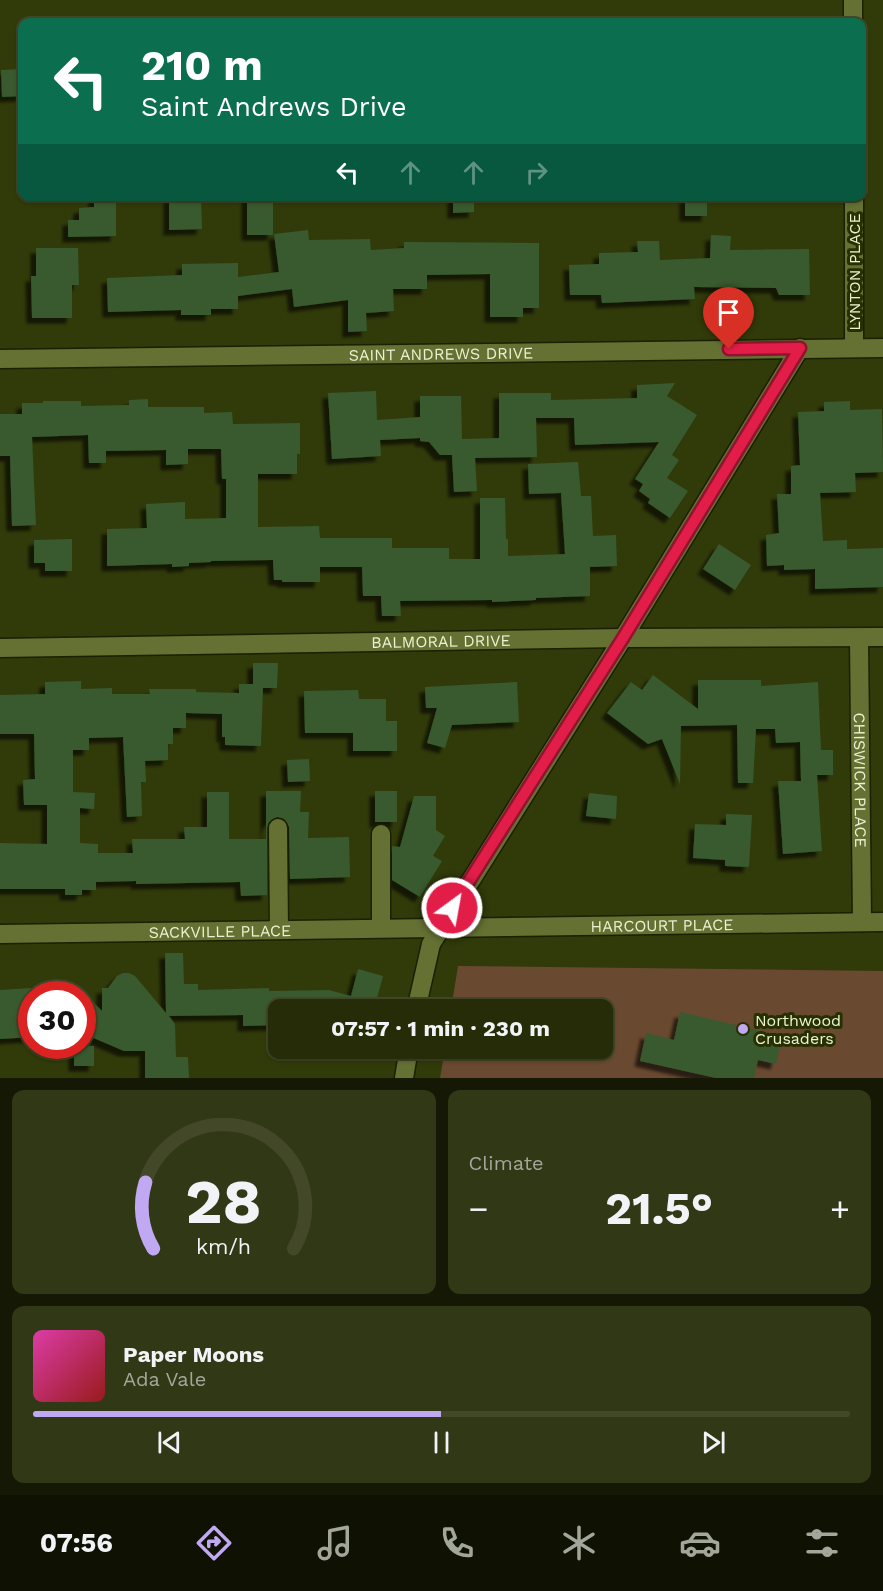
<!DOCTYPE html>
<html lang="en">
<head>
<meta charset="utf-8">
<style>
  body { margin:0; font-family:"Work Sans",sans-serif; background:#313815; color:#f1f3f6; height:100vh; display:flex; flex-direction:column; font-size:22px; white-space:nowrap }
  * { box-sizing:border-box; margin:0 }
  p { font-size:20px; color:#a3a79b }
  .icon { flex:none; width:33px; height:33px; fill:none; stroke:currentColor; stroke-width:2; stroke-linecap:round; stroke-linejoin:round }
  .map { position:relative; height:1078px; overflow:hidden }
  .side { display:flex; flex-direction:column; gap:12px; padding:12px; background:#141804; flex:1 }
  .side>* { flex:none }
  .banner { position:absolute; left:18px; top:18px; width:848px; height:183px; border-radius:12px; box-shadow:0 2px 4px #0004,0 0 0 2px #424828; background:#0b6e4f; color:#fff; overflow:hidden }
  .speed { position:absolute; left:18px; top:981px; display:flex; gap:12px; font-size:30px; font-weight:700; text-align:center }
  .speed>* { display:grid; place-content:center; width:78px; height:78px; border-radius:50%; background:#252c07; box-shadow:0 2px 4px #0004,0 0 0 2px #424828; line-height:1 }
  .speed .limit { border:9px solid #d22; background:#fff; color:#111 }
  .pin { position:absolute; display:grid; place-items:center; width:51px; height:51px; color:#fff; margin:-62px -26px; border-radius:50% 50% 50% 0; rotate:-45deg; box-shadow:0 0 6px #0007 }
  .pin .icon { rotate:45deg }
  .me { position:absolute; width:66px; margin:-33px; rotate:32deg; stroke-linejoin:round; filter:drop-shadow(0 0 4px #0008) }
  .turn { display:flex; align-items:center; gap:21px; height:126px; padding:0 24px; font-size:27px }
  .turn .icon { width:78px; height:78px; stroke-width:2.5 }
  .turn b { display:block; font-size:42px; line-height:51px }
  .lanes { display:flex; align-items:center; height:57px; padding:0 24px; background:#0003; justify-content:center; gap:30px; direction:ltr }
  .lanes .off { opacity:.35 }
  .big { font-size:45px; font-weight:700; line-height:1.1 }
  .side .tile { flex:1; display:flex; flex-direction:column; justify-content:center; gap:9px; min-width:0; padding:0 21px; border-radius:12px; background:#313815 }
  .side .dial { align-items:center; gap:0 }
  .dial svg { height:156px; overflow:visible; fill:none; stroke:#424828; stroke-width:7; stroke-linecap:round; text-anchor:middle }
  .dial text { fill:#f1f3f6; stroke:none }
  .song { display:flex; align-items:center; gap:18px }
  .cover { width:72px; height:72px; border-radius:9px; background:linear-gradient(135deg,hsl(320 70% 55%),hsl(0 70% 35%)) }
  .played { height:6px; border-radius:3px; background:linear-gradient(90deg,#c1a8f3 50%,#424828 50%) }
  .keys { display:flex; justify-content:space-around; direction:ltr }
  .heat { display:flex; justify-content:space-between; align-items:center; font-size:33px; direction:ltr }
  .side .tiles { flex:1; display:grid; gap:12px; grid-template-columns:1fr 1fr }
  .tile:last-child { grid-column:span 2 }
  .trip { position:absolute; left:268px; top:999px; width:345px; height:60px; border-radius:12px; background:#252c07; box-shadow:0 2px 4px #0004,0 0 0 2px #424828; font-weight:700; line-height:60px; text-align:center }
  .menu { display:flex; height:96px; justify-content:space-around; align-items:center; background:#0f1203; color:#a3a79b }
  .menu .icon { width:42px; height:42px }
  .menu .on { color:#c1a8f3 }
  .menu b { font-size:27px; color:#f1f3f6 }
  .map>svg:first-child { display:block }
  .green { fill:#69492f }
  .building { fill:#375a2e; filter:url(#shadow) }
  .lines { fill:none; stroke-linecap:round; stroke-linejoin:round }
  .minor-casing { stroke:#1a2001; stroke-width:21 }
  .minor { stroke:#647133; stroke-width:18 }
  .route-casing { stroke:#92132f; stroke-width:15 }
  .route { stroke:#e11d48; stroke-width:10 }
  .poi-dot { fill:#c1a8f3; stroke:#273000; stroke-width:2 }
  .labels { text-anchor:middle; stroke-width:6; stroke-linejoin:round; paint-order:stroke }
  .street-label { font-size:16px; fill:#e9f2d1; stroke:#273000 }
  .poi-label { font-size:16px; fill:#e9f2d1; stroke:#273000; text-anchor:start }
</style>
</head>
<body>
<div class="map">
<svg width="883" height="1078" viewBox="0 0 883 1078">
  <defs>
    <filter id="shadow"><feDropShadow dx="-5.5" dy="5.5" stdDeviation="1.5" flood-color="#0009"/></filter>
  </defs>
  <rect width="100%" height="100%" fill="#313a09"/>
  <path class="green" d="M458,966l425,5v107h-443l5,-29 158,-1v-38l-152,-1z"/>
  <path class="building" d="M22,69v27l-20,1 -1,-27z
    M94,196h22v40l-48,1v-17h11v-12l15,-1z
    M247,196h26v39h-26z
    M453,196h21v16l-21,1z
    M169,197h32l1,32 -33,1z
    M685,197h22v19h-22z
    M308,230l1,10 61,-1 1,11 33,-2v-6l135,1v65h-16v9h-33v-43l-63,1v14h-34l1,22 -28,2 1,18 -19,1v-32l-54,7 -2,-18 -54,7v13h-27v6h-30v-5l-73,2 -1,-34 75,-3v-11l56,-1v14l41,-5 -5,-38z
    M711,235l20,1 -1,14 79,-1 1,46h-31l-3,-7 -82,-1 1,12 -93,4 -1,-8h-31l-1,-30 30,-1v-11l39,-1 -1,-11h22l1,19 50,-2z
    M36,248h42l1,37h-7v33h-40l-1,-42h5z
    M675,383l-8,13 30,19 -25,40 7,5 -12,18 21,13 -18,27 -22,-15 2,-4 -11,-8 4,-7 -8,-5 24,-37 -84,3 -1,-27h-38l1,39 -62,1 2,33 -23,1 -2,-37h-12l-11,-13 -9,-1v-3l-40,2 1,16 -49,3 -4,-66 48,-2 1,29 43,-3v-21h41l1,43 37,-1v-45h52v7l86,-2v-13z
    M148,399v8h56v6l28,-1 1,12 67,-1v31h-3v20h-39v53l61,-1 1,12h72v10h57v11h31v-61h25l1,41h2v17l57,-2 -4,-61 -32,1 -1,-30 50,-2 3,34h10l2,40 23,-1 1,31 -27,1v29l-54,2v2l-44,2v-2l-92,1 1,15h-19l-1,-20h-18l-1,-29h-42v15h-38v-2h-8l-1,-20 -62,1v1l-22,1v3l-17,1v-3l-65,2v-37l40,-1 -1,-24 39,-2v17l41,-1v-39h-4l-1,-30h-33v15l-22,1v-15l-60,1v12h-17l-1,-28 -56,2 4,88 -24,1 -2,-70h-10v-42h22v-11h21v-2h38v5l48,-1v-5z
    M850,401v9l32,-1 1,63 -28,1 1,19 -36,1 3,48 24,-1v9l36,-1v39l-68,2v-20l-31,1v-5l-17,1 -1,-31 13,-2 -2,-39h14v-28l9,-1 -2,-53 26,-1v-9z
    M72,539v32h-27v-8h-11v-23z
    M719,544l32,21 -16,25 -32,-21z
    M253,663h25l-1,25h-14l-2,58 -36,-1v-8h-3v-23l-36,-1v15h-13v16h-5v16l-23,1 1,21h-5l1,34 -15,1 -4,-80 -34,1v12h-16v42l22,1 -1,16 -14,-1v35l18,1v9h35l-1,-14h53l-1,-12h23v-35h22v47h37v-48h35l-1,21h9l-1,26 41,-1 1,40 -60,2 -1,-52 -5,-8 -7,-2 -8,5 -2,6v67l-26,1 -1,-14 -104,2v-3l-40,1v8h-14v5h-17v-6h-65v-46l47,1v-39h-23l-1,-25 12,-1 -1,-45h-34v-39l45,-1v-12l36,-1v8l31,-1v6h38l-1,-5h47v3l43,1v-9h14z
    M653,675l45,34v-29h63v6l57,-4 3,68h12v25h-16l5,76 -39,3 -5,-73h23l-1,-39 -24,1 -1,-14h-19l-3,54h-15l-1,-58 -56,1 -1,58 -18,-45 -14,5 -41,-31 24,-31 11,8z
    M517,682l2,40 -67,3 -7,23 -18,-5 10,-35h-11l-1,-21z
    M358,690l1,9h27v22h11v30h-44v-18h-48l-1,-42z
    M309,759l1,22 -22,1 -1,-22z
    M375,791h22v31h-22z
    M589,793l28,3 -1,23 -30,-3z
    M414,796h22v34l9,6 -12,20 9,5 -22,36 -28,-17v-34l8,1z
    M726,814l26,1 -3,52 -24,-1v-6l-32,-2 2,-34 31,1z
    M165,953h18l1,31h14v6l71,-2v3l60,-1 22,6 7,-27 25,7 -7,26 7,2 -1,6h-103v15l-36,1v-11l-74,1 6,8 1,33h12l1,21h-44v-27h-21l-42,-18v-42l20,20v-23h6l9,-12 6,-3h6l6,3 31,37z
    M32,988v49l-32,2v-49z
    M680,1012l102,24 -6,28 -18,-4 -4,18h-38l-76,-17 6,-28 28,7z
    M74,1046h20v20h-20z"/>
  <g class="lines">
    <g class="minor-casing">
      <g id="minor">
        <path d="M853,0v22"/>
        <path d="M854,196v152"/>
        <path id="s1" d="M0,359l883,-11"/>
        <path id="s2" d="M859,638l3,284"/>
        <path id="s3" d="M0,648l623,-10 260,-1"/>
        <path d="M278,828l1,102"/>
        <path d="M381,928v-94"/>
        <path id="s4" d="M0,934l883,-12"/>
        <path d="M416,1010l15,-66 192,-306 177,-290"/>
        <path d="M404,1078l5,-30"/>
      </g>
    </g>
    <use href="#minor" class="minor"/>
  </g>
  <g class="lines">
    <g class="route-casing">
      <path id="route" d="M452,908l171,-270 177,-290 -71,1"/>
    </g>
    <use href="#route" class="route"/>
  </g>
  <circle class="poi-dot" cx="743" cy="1029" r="6"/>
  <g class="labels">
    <g class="street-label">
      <text transform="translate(854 272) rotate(-90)" y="6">LYNTON PLACE</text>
      <text dy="6" stroke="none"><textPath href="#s1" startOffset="441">SAINT ANDREWS DRIVE</textPath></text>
      <text dy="6" stroke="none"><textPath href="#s3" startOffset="441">BALMORAL DRIVE</textPath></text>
      <text dy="6" stroke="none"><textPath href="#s2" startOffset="142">CHISWICK PLACE</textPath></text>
      <text dy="6" stroke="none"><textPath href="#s4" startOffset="662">HARCOURT PLACE</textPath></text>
      <text dy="6" stroke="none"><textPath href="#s4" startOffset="220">SACKVILLE PLACE</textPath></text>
    </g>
    <g class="poi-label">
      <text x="755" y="1026">Northwood<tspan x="755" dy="18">Crusaders</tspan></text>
    </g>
  </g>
</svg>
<div class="speed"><div class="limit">30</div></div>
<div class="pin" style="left:729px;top:349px;background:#d93025"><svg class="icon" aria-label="arrive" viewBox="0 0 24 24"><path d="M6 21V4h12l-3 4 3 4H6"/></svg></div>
<svg class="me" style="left:452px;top:908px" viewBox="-20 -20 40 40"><circle r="17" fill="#e11d48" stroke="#fff" stroke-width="3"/><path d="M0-11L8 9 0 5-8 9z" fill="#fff"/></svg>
<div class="trip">07:57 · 1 min · 230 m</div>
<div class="banner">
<div class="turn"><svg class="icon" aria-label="left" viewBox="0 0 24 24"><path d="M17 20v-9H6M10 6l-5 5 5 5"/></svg><div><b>210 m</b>Saint Andrews Drive</div></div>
<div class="lanes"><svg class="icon" aria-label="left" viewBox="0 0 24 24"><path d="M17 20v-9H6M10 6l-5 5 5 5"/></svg><svg class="icon off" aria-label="ahead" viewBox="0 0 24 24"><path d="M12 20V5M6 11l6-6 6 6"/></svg><svg class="icon off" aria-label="ahead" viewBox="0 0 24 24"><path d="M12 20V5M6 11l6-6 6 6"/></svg><svg class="icon off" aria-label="right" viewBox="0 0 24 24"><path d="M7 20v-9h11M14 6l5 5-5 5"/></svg></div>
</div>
</div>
<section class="side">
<div class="tiles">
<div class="tile dial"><svg viewBox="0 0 100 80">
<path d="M14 69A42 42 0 1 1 86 69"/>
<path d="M14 69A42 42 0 0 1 10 35" stroke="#c1a8f3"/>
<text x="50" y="56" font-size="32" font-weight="700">28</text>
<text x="50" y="72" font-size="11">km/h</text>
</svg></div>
<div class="tile"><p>Climate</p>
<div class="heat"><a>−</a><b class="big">21.5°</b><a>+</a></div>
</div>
<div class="tile">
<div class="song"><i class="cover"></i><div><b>Paper Moons</b><p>Ada Vale</p></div></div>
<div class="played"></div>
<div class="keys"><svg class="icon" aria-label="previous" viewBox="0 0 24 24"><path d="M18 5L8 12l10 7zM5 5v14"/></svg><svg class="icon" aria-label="pause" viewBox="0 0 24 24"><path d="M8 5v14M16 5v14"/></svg><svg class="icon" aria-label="next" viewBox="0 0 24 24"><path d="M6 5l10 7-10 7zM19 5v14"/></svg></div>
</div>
</div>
</section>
<nav class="menu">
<b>07:56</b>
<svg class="icon on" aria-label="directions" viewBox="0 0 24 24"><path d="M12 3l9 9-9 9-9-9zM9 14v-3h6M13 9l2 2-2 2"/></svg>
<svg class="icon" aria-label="music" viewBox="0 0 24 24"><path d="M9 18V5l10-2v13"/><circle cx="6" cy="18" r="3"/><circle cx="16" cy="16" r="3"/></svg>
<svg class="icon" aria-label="phone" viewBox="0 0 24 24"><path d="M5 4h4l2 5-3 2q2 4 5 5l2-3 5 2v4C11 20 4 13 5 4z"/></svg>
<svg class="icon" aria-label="climate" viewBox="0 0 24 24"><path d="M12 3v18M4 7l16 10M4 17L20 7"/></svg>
<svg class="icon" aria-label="car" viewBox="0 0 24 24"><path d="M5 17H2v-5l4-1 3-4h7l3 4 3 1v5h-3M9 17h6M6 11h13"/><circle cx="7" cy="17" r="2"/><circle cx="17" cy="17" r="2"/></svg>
<svg class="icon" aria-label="filters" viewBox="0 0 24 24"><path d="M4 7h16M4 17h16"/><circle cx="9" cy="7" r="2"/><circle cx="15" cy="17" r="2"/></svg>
</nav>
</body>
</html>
